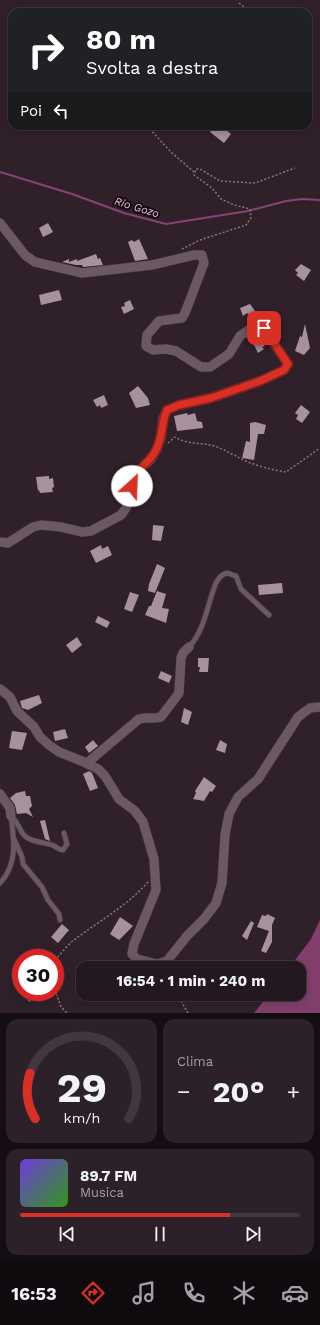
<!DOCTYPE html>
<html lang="it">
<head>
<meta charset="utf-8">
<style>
  body { margin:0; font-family:"Work Sans",sans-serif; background:#2c2129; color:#f1f3f6; height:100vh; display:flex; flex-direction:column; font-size:15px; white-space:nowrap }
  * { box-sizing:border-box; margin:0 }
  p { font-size:13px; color:#a3a0a5 }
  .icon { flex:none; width:22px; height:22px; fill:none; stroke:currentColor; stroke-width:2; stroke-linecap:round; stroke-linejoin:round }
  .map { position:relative; height:1013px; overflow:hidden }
  .drawer { display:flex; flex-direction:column; gap:6px; padding:6px; background:#140d12; flex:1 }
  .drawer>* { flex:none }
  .banner { position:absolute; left:8px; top:8px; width:304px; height:122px; border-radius:12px; box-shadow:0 2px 10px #0003,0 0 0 1px #41373e; background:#202124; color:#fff; overflow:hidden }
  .speed { position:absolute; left:12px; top:949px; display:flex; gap:8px; font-size:20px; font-weight:700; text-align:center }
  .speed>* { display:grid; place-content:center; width:52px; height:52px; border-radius:50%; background:#241820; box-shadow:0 2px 10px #0003,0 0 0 1px #41373e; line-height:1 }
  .speed .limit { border:6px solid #d22; background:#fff; color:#111 }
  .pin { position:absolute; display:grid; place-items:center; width:34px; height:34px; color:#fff; margin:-17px; border-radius:8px; box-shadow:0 2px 6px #0006 }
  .me { position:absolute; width:44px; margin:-22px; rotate:25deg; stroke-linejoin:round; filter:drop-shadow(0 0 3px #0008) }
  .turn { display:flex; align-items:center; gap:14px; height:84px; padding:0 12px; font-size:18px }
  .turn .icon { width:52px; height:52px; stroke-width:2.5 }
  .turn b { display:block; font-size:28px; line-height:34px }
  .then { display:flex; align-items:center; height:38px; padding:0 12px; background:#0003; gap:8px; font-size:15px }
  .big { font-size:30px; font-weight:700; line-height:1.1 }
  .drawer .widget { flex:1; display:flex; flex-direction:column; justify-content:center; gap:6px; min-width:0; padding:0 14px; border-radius:12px; background:#2c2129 }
  .drawer .dial { align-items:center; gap:0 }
  .dial svg { height:104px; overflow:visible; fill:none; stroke:#41373e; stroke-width:7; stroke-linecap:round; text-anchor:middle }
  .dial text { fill:#f1f3f6; stroke:none }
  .song { display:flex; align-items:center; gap:12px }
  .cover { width:48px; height:48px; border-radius:6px; background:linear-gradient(135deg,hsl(260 70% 55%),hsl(110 70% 35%)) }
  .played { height:4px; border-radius:2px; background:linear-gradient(90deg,#d93025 75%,#41373e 75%) }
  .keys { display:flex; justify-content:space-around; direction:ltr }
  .heat { display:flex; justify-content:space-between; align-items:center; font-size:22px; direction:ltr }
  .drawer .tiles { flex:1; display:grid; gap:6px; grid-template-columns:1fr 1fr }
  .widget:last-child { grid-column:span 2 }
  .trip { position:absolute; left:76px; top:961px; width:230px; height:40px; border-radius:12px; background:#241820; box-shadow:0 2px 10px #0003,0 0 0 1px #41373e; font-weight:700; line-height:40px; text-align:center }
  .tab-bar { display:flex; height:64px; justify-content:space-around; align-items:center; background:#0e0a0d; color:#a3a0a5 }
  .tab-bar .icon { width:28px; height:28px }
  .tab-bar .selected { color:#d93025 }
  .tab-bar b { font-size:18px; color:#f1f3f6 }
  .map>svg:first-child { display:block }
  .forest { fill:#823f6c }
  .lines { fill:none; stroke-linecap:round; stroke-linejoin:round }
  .stream { stroke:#884471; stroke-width:2 }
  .building { fill:#a7919e }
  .lane-casing { stroke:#4b3d46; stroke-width:6 }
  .street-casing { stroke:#4b3d46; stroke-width:10 }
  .path { stroke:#857780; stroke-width:1.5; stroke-dasharray:2 2; stroke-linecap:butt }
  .lane { stroke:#6c5864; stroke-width:4.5 }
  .street { stroke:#6c5864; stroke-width:9 }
  .route-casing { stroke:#8d1f18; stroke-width:10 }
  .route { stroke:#d93025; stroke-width:7 }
  .labels { text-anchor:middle; stroke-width:4; stroke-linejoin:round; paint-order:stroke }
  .water-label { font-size:11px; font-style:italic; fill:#fbbfe3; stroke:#140c11 }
</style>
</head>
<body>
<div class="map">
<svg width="320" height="1013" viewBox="0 0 320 1013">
  <rect width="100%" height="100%" fill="#30202a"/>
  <path class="forest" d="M320,920v93h-66l15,-19h30v-26h-10l22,-29z"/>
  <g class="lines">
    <path class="stream" d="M0,172l72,22 52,19 42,11 82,-13 38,-10 16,-2 18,1"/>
  </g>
  <path class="building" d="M214,126h7l10,8 -7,9 -14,-11z
    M48,223l5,9 -10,5 -4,-9z
    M139,239l9,20 -13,2 -7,-19 4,-2 2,2z
    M96,254l2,5 2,-1 3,7 -20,2 -1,-2h-6l-14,-3 7,-3v3l8,-3v2z
    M301,264l10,6 -7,11 -8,-6 2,-2 -3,-3z
    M59,290l3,10 -21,5 -2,-10z
    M130,300l4,9 -10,5 -3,-7 4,-1 -1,-3z
    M250,304l5,7 -6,4 -2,-2 -4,3 -3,-8z
    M305,324l5,24 -6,7 -9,-4 5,-15 2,1z
    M259,339l6,7 -3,1 2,2 -6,4 -5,-10z
    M138,386l10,12 2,7 -14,3 -7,-15z
    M104,395l4,10 -7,3 -1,-3 -3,2 -4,-7z
    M301,405l9,7 -8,11 -6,-4 2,-4 -3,-2z
    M187,413l1,2 7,-2 2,8 5,1 1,6 -26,3 -3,-15z
    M255,422l11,3 -2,9h-6l-4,26 -12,-2 4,-17 4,1v-19z
    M49,476v3l4,-1 1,9 -2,1 1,4 -13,1 -1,-3 -1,1 -2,-14z
    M153,525l11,1 -3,15 -9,-1z
    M101,545l1,4 6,-3 4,9 -16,8 -6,-12z
    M157,564l8,4 -10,25 -7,-2 1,-7z
    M282,583l1,10 -24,2 -1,-10z
    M157,591l9,3 -4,14 7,1 -3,14 -21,-8 4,-9h2z
    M130,592l9,3 -7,17 -8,-3z
    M98,616l12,6 -3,6 -12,-6z
    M77,637l5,8 -10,8 -6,-8z
    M198,658h11l-1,14h-9l1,-5h-2z
    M161,671l11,5 -3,7 -11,-5z
    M39,695l3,8 -14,7 -6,-2 -2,-7z
    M184,708l8,4 -4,13 -7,-3z
    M65,729l3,9 -13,3 -2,-9z
    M12,731l15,2 -5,17 -13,-2z
    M93,740l5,6 -9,7 -4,-6z
    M220,740l7,4 -2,9 -9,-3z
    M89,771l3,2 6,15 -8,3 -7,-17z
    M204,777l12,9 -4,6 -2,-1 -6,10 -11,-2 3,-6 -1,-2z
    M25,791l1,5h4l2,10 -3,3 4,8 -7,-4 -9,1 -2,-9 -5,-7 6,-5z
    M45,820l5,21 -5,-2 -5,-18z
    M267,914l8,4 -3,7v17l-6,11 -5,-2 8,-20 -12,-4 5,-12 4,1z
    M120,917l13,9 -14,14 -9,-6z
    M251,921l3,2 -7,17 -5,-4z
    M62,924l7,6 -11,13 -7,-6z
    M24,992h10l5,3 -3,6 -5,-2 -1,3 -8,-6z"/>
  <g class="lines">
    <g class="lane-casing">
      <path id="lane" d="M189,647c16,-17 18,-42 27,-64 2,-4 6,-9 11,-10l9,3 5,13 28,26
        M11,816c6,5 8,12 12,18 6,8 20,8 29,11 4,1 6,5 11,5l4,-6 -3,-11
        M14,839l8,18 1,7 19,23 6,13 11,14 1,6
        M0,883c18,-19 14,-43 11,-67"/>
    </g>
    <g class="street-casing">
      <path id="street" d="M0,223l25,32 10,7 47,11 70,-8 42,-10h8l2,8 -19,50 -3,5 -23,3 -12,14 -1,11 7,4 13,-1 10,2 25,16h9l19,-13 11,-18 10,-7 14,-1 7,3 1,10 16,23 -4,6 -24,11 -49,17 -32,7 -12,5 -4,9 -2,18 -4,12 -6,10 -17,16 -8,33 -5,7 -30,16 -9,1 -21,-5 -20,-2 -8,2 -25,16 -8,-1
        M0,689l10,8 7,14 17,16 6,10 9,8 10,7 25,10 14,7 7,7 14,23 16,12 8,11 11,37 2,31 -22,54 -2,10 5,5 20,5 10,-3 20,-25 17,-17 12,-16 6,-20 3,-48 4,-21 9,-17 20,-18 40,-62 12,-9 10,-1
        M87,763l52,-44c8,-2 15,0 22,-2l18,-24 2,-35 2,-5 6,-6
        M0,794l10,14 1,8"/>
    </g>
    <path class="path" d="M239,3l12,9
      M147,126l24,26 23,20
      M182,249l18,-9 46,-15 5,-7 -1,-9 -16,-4 -13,-6 -9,-11 -18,-13 2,-6h4l20,12 35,2 40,-15
      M168,443l7,-6c12,8 26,5 39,9 8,2 15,7 22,10 13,8 35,14 50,16l34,-24
      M55,960c6,-6 12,-15 19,-20 25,-19 53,-34 74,-58
      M55,990l6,17 6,6
      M177,994l11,19"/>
    <use href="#lane" class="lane"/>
    <use href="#street" class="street"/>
  </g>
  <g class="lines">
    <g class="route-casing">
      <path id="route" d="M132,486c5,-21 16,-20 24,-36 7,-13 5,-27 11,-40l12,-5 32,-7 49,-17 24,-11 4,-6 -16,-24 -1,-9 -7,-3"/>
    </g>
    <use href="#route" class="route"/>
  </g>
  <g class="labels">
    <g class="water-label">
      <text transform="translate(137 207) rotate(17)" y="4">Rio Gozo</text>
    </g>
  </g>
</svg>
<div class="speed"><div class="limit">30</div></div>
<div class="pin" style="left:264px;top:328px;background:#d93025"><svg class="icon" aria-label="arrive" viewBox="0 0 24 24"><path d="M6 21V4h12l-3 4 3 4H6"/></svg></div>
<svg class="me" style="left:132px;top:486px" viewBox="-20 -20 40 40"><circle r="19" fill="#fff"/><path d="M0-13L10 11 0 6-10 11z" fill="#d93025"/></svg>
<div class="trip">16:54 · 1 min · 240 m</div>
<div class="banner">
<div class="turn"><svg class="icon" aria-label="right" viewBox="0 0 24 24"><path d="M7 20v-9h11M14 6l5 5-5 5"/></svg><div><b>80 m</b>Svolta a destra</div></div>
<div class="then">Poi<svg class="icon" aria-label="left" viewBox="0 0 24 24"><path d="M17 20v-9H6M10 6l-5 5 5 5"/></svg></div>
</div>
</div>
<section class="drawer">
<div class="tiles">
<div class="widget dial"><svg viewBox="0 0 100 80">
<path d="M14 69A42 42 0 1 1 86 69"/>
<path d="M14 69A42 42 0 0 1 10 34" stroke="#d93025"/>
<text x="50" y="56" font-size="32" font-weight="700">29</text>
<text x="50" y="72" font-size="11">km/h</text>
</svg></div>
<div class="widget"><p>Clima</p>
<div class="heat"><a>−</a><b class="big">20°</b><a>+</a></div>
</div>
<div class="widget">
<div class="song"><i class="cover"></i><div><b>89.7 FM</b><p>Musica</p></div></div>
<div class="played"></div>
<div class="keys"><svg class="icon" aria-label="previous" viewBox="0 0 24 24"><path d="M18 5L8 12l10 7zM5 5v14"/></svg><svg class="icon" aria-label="pause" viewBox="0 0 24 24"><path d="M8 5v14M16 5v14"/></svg><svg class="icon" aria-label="next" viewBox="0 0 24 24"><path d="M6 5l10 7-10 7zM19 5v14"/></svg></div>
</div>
</div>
</section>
<nav class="tab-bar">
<b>16:53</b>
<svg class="icon selected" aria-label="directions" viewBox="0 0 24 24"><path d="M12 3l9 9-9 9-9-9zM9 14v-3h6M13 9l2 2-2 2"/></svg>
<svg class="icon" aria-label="music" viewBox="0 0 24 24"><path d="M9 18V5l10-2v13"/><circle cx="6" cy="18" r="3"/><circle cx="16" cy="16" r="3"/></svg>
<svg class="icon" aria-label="phone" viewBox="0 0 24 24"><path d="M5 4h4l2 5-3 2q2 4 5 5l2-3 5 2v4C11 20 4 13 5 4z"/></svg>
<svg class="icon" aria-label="climate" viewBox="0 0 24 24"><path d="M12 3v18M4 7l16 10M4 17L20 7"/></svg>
<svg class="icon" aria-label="car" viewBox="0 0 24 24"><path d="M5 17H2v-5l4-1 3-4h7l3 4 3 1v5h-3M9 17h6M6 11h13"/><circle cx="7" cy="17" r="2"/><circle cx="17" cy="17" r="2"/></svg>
</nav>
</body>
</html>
